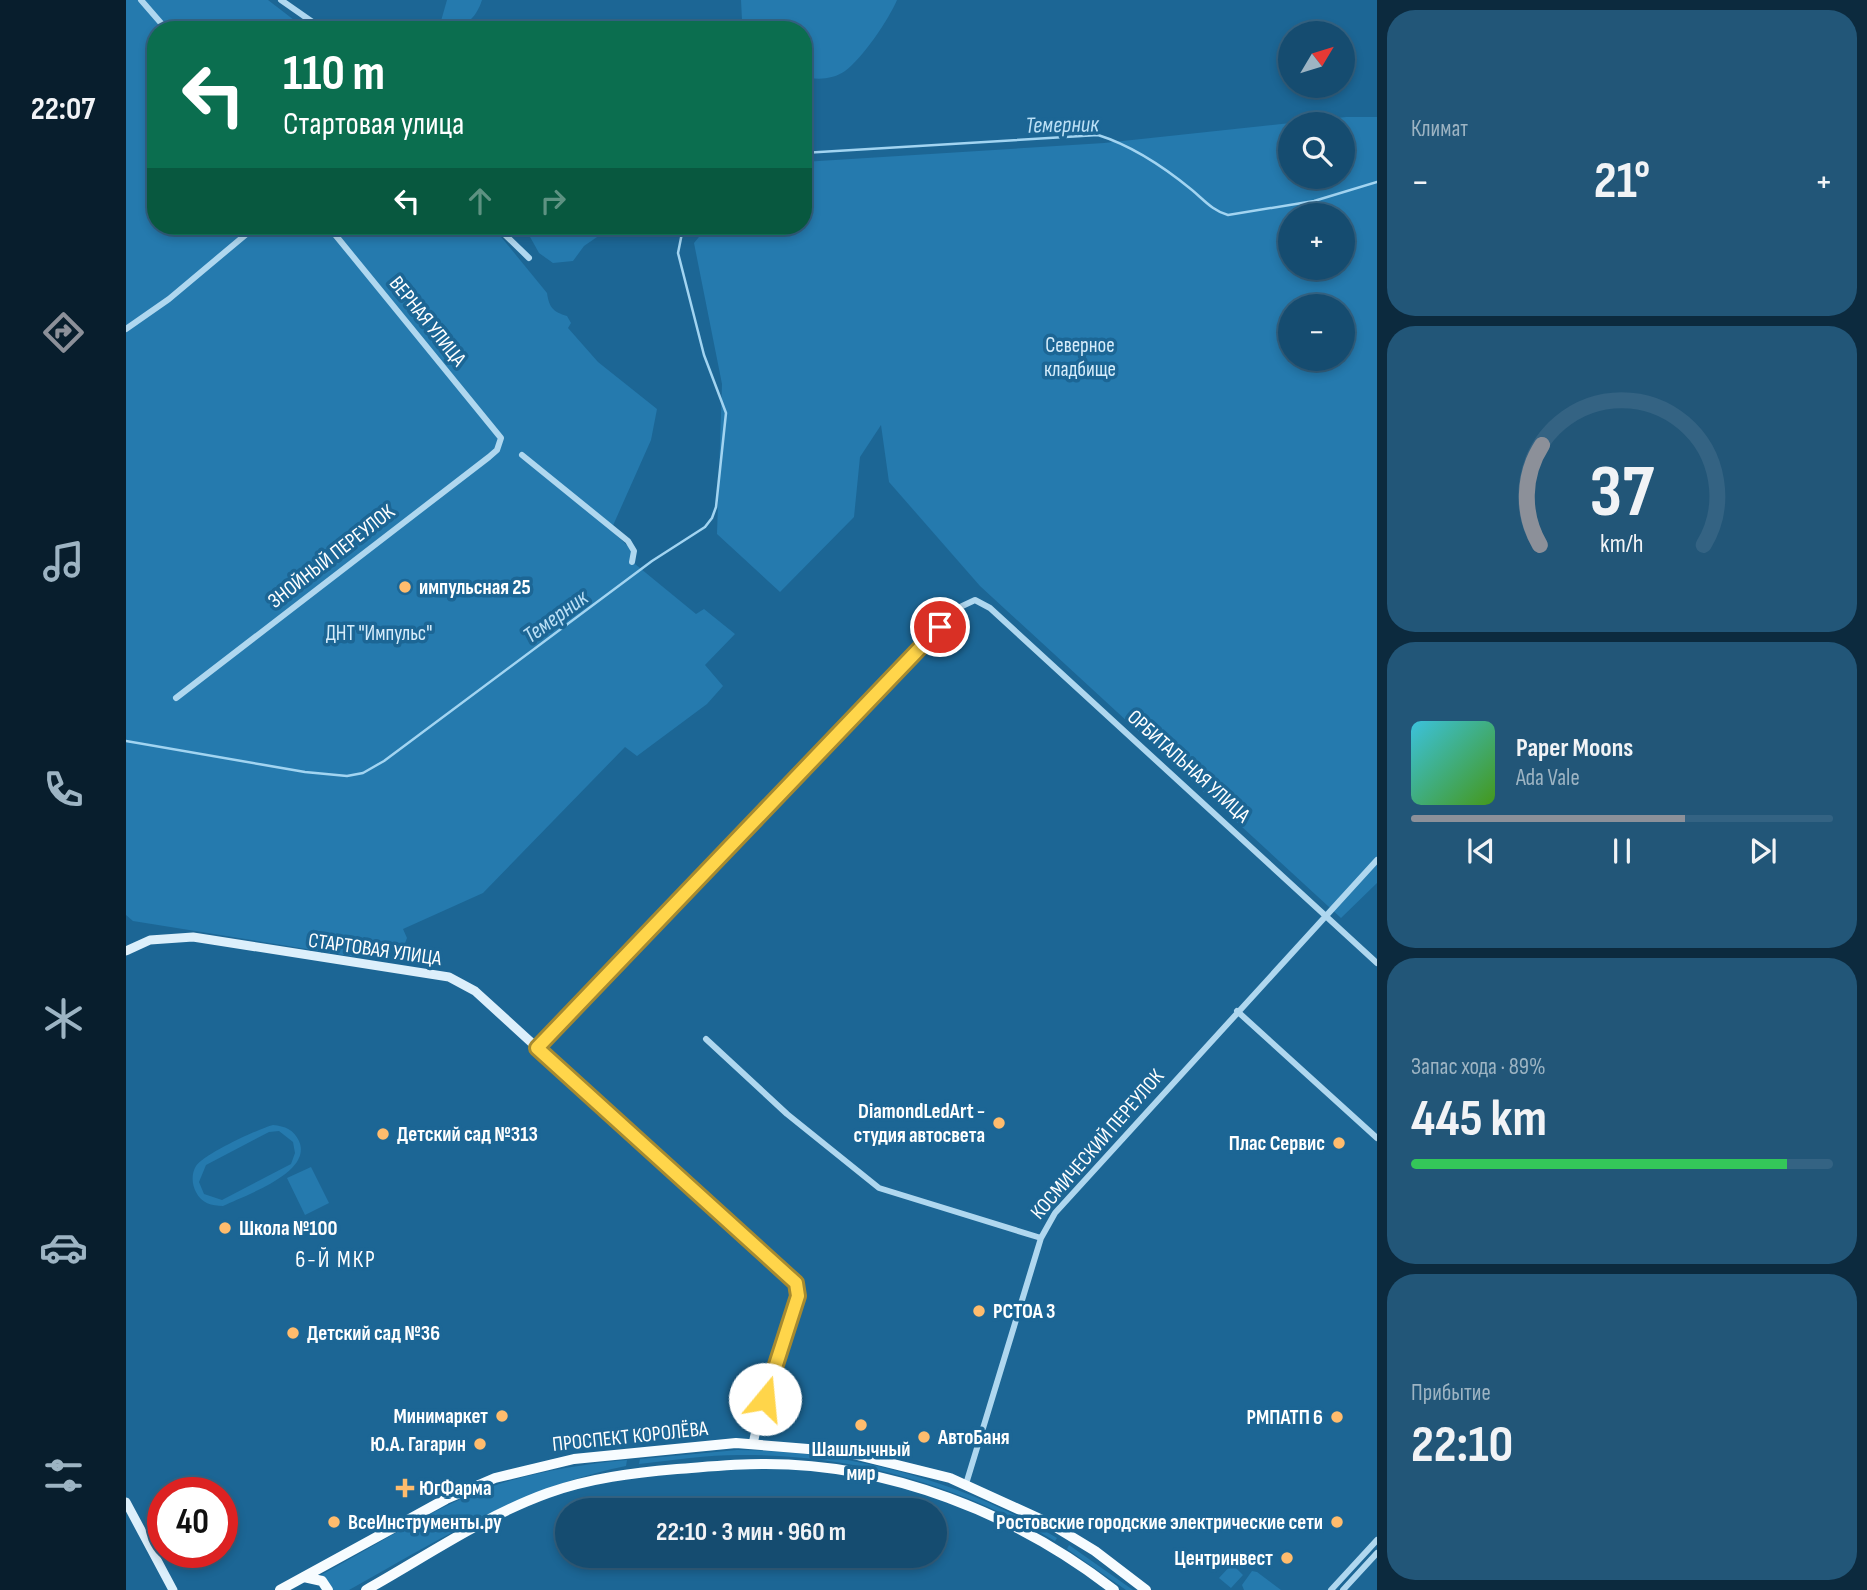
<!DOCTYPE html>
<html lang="ru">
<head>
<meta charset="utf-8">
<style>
  body { margin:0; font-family:"Sofia Sans Condensed",sans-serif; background:#225678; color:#f1f3f6; height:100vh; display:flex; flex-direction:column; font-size:26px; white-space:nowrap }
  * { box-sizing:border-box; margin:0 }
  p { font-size:23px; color:#9db4c3 }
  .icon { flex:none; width:38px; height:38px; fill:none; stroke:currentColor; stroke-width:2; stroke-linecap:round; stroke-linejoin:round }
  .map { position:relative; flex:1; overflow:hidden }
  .details { display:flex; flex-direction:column; gap:10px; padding:10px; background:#0c2a3e; width:490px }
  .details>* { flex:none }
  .hud { position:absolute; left:21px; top:21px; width:665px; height:214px; border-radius:28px; box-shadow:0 4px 10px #0003,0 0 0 2px #346383; background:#0b6e4f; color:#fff; overflow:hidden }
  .needle { width:46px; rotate:52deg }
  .controls { position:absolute; left:1152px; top:21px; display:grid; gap:14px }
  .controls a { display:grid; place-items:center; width:77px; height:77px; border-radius:50%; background:#154c70; box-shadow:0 4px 10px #0003,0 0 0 2px #346383; font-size:35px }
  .speed { position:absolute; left:21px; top:1477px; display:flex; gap:14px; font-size:35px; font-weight:700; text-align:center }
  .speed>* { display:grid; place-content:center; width:91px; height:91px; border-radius:50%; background:#154c70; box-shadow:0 4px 10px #0003,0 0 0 2px #346383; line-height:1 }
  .speed .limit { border:10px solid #d22; background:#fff; color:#111 }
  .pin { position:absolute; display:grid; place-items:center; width:60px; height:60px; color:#fff; margin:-30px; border:4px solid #fff; border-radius:50%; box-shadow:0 2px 7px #0007 }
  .me { position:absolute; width:77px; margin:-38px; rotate:17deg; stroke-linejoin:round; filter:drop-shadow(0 0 5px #0008) }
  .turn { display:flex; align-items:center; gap:24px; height:147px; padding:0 21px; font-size:32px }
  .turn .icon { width:91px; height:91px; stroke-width:2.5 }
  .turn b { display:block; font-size:49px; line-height:60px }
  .lanes { display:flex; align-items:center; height:66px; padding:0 21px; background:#0003; justify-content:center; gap:35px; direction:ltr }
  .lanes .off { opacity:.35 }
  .big { font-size:52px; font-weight:700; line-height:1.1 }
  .details .tile { flex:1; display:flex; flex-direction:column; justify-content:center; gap:10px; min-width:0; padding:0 24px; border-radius:28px; background:#225678 }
  .details .dial { align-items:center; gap:0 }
  .dial svg { height:182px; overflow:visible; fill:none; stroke:#346383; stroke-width:7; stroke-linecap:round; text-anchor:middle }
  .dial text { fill:#f1f3f6; stroke:none }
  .song { display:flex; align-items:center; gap:21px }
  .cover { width:84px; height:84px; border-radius:10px; background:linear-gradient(135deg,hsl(190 70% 55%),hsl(100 70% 35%)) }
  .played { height:7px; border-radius:4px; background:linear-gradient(90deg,#8c9099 65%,#346383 65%) }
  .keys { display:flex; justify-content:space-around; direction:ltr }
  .heat { display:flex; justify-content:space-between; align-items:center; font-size:38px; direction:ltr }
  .charge { height:10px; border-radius:5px; background:linear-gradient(90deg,#34c759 89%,#346383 0) }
  .trip { position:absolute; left:429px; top:1498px; width:392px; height:70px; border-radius:35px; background:#154c70; box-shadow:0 4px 10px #0003,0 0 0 2px #346383; font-weight:700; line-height:70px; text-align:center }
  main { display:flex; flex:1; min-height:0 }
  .dock { display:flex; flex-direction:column; width:126px; justify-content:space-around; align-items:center; background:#081e2d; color:#9db4c3 }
  .dock .icon { width:49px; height:49px }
  .dock .selected { color:#8c9099 }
  .dock b { font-size:32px; color:#f1f3f6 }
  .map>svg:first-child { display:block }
  .green { fill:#257aae; fill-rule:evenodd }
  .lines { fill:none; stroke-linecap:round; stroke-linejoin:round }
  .stream { stroke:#a2d4f1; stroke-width:2.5 }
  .street { stroke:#afd7ef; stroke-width:6 }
  .secondary { stroke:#dceffb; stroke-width:9 }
  .primary { stroke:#f7fcff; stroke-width:10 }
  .route-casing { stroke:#a68a30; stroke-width:18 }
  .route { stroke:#ffd54a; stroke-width:12 }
  .poi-dot { fill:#ffbc6d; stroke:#1c6695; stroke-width:2.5 }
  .labels { text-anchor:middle; stroke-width:7; stroke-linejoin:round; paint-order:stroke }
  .street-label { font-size:21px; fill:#fff; stroke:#1c6695 }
  .park-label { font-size:21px; fill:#d6edfb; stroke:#1c6695 }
  .poi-label { font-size:21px; font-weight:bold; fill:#fff; stroke:#1c6695; text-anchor:start }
  .water-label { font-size:23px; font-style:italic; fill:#bbe0f6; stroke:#1c6695 }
  .neighbourhood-label { font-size:23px; letter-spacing:2px; fill:#fff; stroke:#1c6695 }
</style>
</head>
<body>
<main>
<nav class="dock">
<b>22:07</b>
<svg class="icon selected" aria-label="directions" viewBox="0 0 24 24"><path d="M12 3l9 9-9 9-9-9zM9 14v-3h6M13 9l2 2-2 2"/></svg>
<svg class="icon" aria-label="music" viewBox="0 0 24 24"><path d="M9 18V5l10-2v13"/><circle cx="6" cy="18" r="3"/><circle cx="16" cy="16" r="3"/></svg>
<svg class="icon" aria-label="phone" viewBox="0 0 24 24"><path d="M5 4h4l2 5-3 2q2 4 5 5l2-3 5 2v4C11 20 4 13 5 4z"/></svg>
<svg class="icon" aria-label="climate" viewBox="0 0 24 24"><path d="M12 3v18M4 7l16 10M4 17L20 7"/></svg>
<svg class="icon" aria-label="car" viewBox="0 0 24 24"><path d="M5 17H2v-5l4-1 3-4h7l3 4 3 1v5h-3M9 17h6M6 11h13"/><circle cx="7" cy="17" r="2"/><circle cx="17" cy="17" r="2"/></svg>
<svg class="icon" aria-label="filters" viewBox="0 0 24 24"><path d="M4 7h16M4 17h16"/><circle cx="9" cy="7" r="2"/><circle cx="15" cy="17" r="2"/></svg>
</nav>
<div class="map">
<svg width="1251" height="1590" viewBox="0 0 1251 1590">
  <rect width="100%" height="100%" fill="#1c6695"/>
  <path class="green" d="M0,0h142l39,30h-151v196h332l14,12 45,55c2,14 6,19 20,23l4,7 -3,5 30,34 59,47 -6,31 -40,90 23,22 1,12 61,50 8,-5 31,25 -30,31 18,21 -16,18 -70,52 -12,-9 -142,146 -80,36 4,9 -4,10 -42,-8 -5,17 -223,-36 -7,-6z
    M321,0h35c-6,19 -19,30 -39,30l-2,-9z
    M615,0h156c-8,19 -35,59 -52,71 -11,8 -29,10 -42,5v-46h-53l-8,-10z
    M1220,117h31v766l-36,35 -361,-332 -91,-104 -8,-57 -21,32 -6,60 -74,75 -63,-58 5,-150 -28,-141 14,-17h95v-64l301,-19zM1164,124h52v53h-52zM1164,215h52v53h-52zM1164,306h52v53h-52z
    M398,226h89l-29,20 -11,15 -20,2 -14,-10z
    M147,1125c12,1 21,5 26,16 14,32 -54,54 -76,65 -11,0 -22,-3 -27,-14 -4,-7 -5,-18 0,-26 8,-12 62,-37 77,-41zM153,1131l14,11 2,11 -4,11 -69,36 -18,-6 -5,-12 7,-17 63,-33z
    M185,1167l18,36 -24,12 -18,-37z
    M611,1450c114,1 221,29 320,88l-2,3c-96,-56 -203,-87 -315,-86 -33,0 -67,5 -101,9l1,-5z
    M501,1460l-1,6c-101,20 -188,74 -277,124h-16l-12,-15c58,-31 116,-70 178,-91 42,-13 84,-20 128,-24z
    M943,1545l64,45h-7l-59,-41z
    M1106,1564l11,11 -12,13 -12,-10z
    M1126,1571l5,1 24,18h-37l-2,-5z"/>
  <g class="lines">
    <path class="stream" d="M677,153l295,-18c35,11 66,32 94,55 12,10 21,21 36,25l86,-14 63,-19
      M0,741l179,31 42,4 16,-3 21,-12 268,-200 53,-34 7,-9 4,-11 10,-94 -22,-58 -26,-102 4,-20 6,-7"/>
    <path class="street" d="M15,0l26,30
      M155,0l43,30
      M370,226l33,32
      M0,329l43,-30 87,-73
      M396,455l106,86 6,10 -2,11
      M50,698l313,-241 8,-7 4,-12 -173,-212
      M1111,1011l140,127
      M580,1039l81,75 92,74 162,50
      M411,1048l421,-440 17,-8 15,8 387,355
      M840,1484l75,-246 14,-25 322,-353
      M1205,1590l46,-50
      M1217,1590l34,-37"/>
    <path class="secondary" d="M0,951l24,-11 43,-3 256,40 26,14 321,293 2,12 -40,125 -5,23
      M0,1502l47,88"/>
    <path class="primary" d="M178,1577l18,4 6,9
      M154,1590l166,-91 49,-21 79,-19 162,-16 109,9 105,26 99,45 46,28 51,39
      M240,1590c59,-33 118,-74 182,-97 42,-15 85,-20 129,-24 28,-2 56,-5 85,-5 126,-1 253,49 352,126"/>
  </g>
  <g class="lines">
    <g class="route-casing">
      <path id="route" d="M639,1399l33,-103 -2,-13 -259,-235 403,-421"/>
    </g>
    <use href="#route" class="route"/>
  </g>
  <g class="poi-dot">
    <circle cx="279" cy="587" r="7"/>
    <circle cx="873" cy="1123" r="7"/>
    <circle cx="257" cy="1134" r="7"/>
    <circle cx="1213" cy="1143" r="7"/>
    <circle cx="99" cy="1228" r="7"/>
    <circle cx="853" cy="1311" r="7"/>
    <circle cx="167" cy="1333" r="7"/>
    <circle cx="376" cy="1416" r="7"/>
    <circle cx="1211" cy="1417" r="7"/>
    <circle cx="735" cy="1425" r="7"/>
    <circle cx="798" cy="1437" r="7"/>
    <circle cx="354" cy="1444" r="7"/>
    <path d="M275.5 1477.5h7v7h7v7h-7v7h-7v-7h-7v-7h7z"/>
    <circle cx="208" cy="1522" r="7"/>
    <circle cx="1211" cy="1522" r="7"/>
    <circle cx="1161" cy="1558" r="7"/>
  </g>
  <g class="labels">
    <g class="street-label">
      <text transform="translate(302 321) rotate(51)" y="7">ВЕРНАЯ УЛИЦА</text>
      <text transform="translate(205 556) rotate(-38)" y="7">ЗНОЙНЫЙ ПЕРЕУЛОК</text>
      <text transform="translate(1063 766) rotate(42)" y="7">ОРБИТАЛЬНАЯ УЛИЦА</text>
      <text transform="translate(249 949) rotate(8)" y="7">СТАРТОВАЯ УЛИЦА</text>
      <text transform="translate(971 1144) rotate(-49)" y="7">КОСМИЧЕСКИЙ ПЕРЕУЛОК</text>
      <text transform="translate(504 1436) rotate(-6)" y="7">ПРОСПЕКТ КОРОЛЁВА</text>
    </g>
    <g class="park-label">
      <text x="954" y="352">Северное<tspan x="954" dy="24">кладбище</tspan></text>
      <text x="253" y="640">ДНТ "Импульс"</text>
    </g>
    <g class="poi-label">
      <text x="293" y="594">импульсная 25</text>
      <text x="859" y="1118" text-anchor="end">DiamondLedArt -<tspan x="859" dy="24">студия автосвета</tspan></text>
      <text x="271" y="1141">Детский сад №313</text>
      <text x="1199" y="1150" text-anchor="end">Плас Сервис</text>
      <text x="113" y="1235">Школа №100</text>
      <text x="867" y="1318">РСТОА 3</text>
      <text x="181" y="1340">Детский сад №36</text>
      <text x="362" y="1423" text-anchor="end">Минимаркет</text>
      <text x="1197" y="1424" text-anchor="end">РМПАТП 6</text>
      <text x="812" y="1444">АвтоБаня</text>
      <text x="340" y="1451" text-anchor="end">Ю.А. Гагарин</text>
      <text x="735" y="1456" text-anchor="middle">Шашлычный<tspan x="735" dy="24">мир</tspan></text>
      <text x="293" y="1495">ЮгФарма</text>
      <text x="222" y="1529">ВсеИнструменты.ру</text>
      <text x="1197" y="1529" text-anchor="end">Ростовские городские электрические сети</text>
      <text x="1147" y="1565" text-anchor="end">Центринвест</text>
    </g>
    <g class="water-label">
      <text transform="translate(936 124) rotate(-1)" y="8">Темерник</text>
      <text transform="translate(429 616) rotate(-36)" y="8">Темерник</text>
    </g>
    <g class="neighbourhood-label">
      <text x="210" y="1267">6-Й МКР</text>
    </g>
  </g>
</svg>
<div class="controls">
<a><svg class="needle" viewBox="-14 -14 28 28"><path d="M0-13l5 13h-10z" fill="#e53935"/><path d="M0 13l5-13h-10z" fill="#9db4c3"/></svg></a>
<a><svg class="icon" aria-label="search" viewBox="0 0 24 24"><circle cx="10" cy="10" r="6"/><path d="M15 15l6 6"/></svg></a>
<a>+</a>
<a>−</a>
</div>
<div class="speed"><div class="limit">40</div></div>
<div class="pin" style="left:814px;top:627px;background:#d93025"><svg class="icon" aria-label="arrive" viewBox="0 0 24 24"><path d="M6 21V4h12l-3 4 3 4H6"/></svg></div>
<svg class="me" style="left:639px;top:1399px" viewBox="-20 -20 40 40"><circle r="19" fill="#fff"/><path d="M0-13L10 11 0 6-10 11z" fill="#ffd54a"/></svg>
<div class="trip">22:10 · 3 мин · 960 m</div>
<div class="hud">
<div class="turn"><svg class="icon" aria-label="left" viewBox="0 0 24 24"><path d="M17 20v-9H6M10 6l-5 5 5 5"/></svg><div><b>110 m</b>Стартовая улица</div></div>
<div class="lanes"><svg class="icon" aria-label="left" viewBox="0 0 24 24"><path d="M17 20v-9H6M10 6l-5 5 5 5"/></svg><svg class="icon off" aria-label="ahead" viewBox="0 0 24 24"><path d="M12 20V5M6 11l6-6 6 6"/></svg><svg class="icon off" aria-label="right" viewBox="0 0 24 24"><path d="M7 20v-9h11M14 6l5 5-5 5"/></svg></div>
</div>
</div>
<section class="details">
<div class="tile"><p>Климат</p>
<div class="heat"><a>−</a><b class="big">21°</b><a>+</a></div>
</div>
<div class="tile dial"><svg viewBox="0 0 100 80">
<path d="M14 69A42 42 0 1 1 86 69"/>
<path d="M14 69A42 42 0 0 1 15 25" stroke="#8c9099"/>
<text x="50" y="56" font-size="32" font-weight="700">37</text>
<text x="50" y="72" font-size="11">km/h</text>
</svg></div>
<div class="tile">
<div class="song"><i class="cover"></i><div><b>Paper Moons</b><p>Ada Vale</p></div></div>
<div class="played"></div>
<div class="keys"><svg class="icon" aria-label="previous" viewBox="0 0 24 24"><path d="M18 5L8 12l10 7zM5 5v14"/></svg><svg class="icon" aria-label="pause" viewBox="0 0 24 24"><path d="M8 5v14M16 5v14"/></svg><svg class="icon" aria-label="next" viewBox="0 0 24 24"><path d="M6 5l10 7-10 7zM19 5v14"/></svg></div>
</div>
<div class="tile"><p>Запас хода · 89%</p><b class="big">445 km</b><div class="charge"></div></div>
<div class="tile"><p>Прибытие</p><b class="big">22:10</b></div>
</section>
</main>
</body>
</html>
